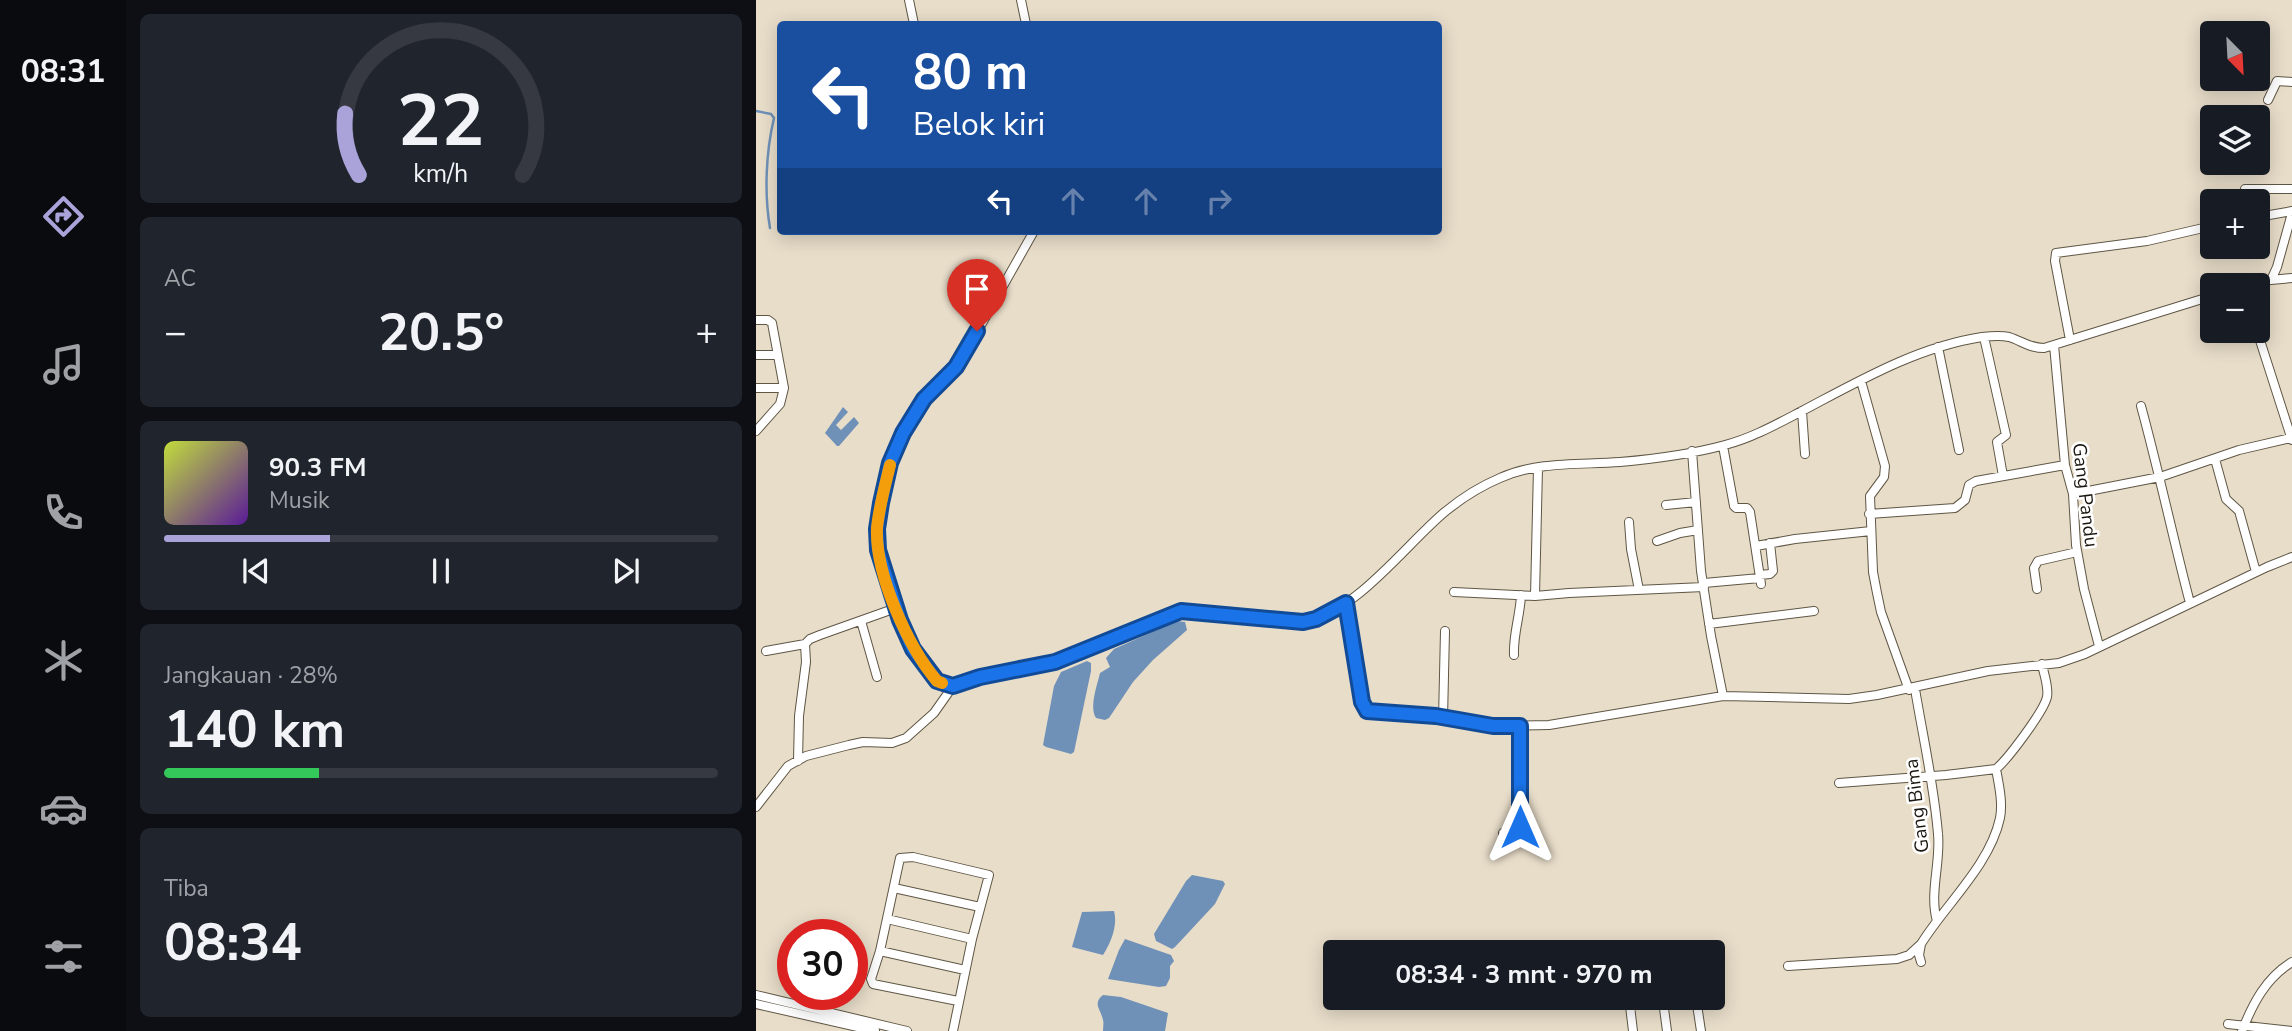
<!DOCTYPE html>
<html lang="id">
<head>
<meta charset="utf-8">
<style>
  body { margin:0; font-family:"Nunito Sans",sans-serif; background:#20242c; color:#f1f3f6; height:100vh; display:flex; flex-direction:column; font-size:26px; white-space:nowrap }
  * { box-sizing:border-box; margin:0 }
  p { font-size:23px; color:#9ea1a6 }
  .icon { flex:none; width:38px; height:38px; fill:none; stroke:currentColor; stroke-width:2; stroke-linecap:round; stroke-linejoin:round }
  .map { position:relative; flex:1; overflow:hidden }
  .side { display:flex; flex-direction:column; gap:14px; padding:14px; background:#0d0f14; width:630px }
  .side>* { flex:none }
  .top-card { position:absolute; left:21px; top:21px; width:665px; height:214px; border-radius:7px; box-shadow:0 4px 18px #0003; background:#1a4fa0; color:#fff; overflow:hidden }
  .needle { width:46px; rotate:156deg }
  .controls { position:absolute; left:1444px; top:21px; display:grid; gap:14px }
  .controls a { display:grid; place-items:center; width:70px; height:70px; border-radius:7px; background:#171b24; box-shadow:0 4px 18px #0003; font-size:35px }
  .speed { position:absolute; left:21px; top:919px; display:flex; gap:14px; font-size:35px; font-weight:700; text-align:center }
  .speed>* { display:grid; place-content:center; width:91px; height:91px; border-radius:50%; background:#171b24; box-shadow:0 4px 18px #0003; line-height:1 }
  .speed .limit { border:10px solid #d22; background:#fff; color:#111 }
  .pin { position:absolute; display:grid; place-items:center; width:60px; height:60px; color:#fff; margin:-72px -30px; border-radius:50% 50% 50% 0; rotate:-45deg; box-shadow:0 0 7px #0007 }
  .pin .icon { rotate:45deg }
  .me { position:absolute; width:77px; margin:-38px; rotate:0deg; stroke-linejoin:round; filter:drop-shadow(0 0 5px #0008) }
  .turn { display:flex; align-items:center; gap:24px; height:147px; padding:0 21px; font-size:32px }
  .turn .icon { width:91px; height:91px; stroke-width:2.5 }
  .turn b { display:block; font-size:49px; line-height:60px }
  .lanes { display:flex; align-items:center; height:66px; padding:0 21px; background:#0003; justify-content:center; gap:35px; direction:ltr }
  .lanes .off { opacity:.35 }
  .big { font-size:52px; font-weight:700; line-height:1.1 }
  .side .card { flex:1; display:flex; flex-direction:column; justify-content:center; gap:10px; min-width:0; padding:0 24px; border-radius:10px; background:#20242c }
  .side .dial { align-items:center; gap:0 }
  .dial svg { height:182px; overflow:visible; fill:none; stroke:#363941; stroke-width:7; stroke-linecap:round; text-anchor:middle }
  .dial text { fill:#f1f3f6; stroke:none }
  .song { display:flex; align-items:center; gap:21px }
  .cover { width:84px; height:84px; border-radius:10px; background:linear-gradient(135deg,hsl(70 70% 55%),hsl(270 70% 35%)) }
  .played { height:7px; border-radius:4px; background:linear-gradient(90deg,#a9a3da 30%,#363941 30%) }
  .keys { display:flex; justify-content:space-around; direction:ltr }
  .heat { display:flex; justify-content:space-between; align-items:center; font-size:38px; direction:ltr }
  .charge { height:10px; border-radius:5px; background:linear-gradient(90deg,#34c759 28%,#363941 0) }
  .trip { position:absolute; left:567px; top:940px; width:402px; height:70px; border-radius:7px; background:#171b24; box-shadow:0 4px 18px #0003; font-weight:700; line-height:70px; text-align:center }
  main { display:flex; flex:1; min-height:0 }
  .tabs { display:flex; flex-direction:column; width:126px; justify-content:space-around; align-items:center; background:#090b0e; color:#9ea1a6 }
  .tabs .icon { width:49px; height:49px }
  .tabs .on { color:#a9a3da }
  .tabs b { font-size:32px; color:#f1f3f6 }
  .map>svg:first-child { display:block }
  .water { fill:#6f90b7 }
  .lines { fill:none; stroke-linecap:round; stroke-linejoin:round }
  .stream { stroke:#6f90b7; stroke-width:2.5 }
  .minor-casing { stroke:#5f5645; stroke-width:10 }
  .minor { stroke:#fff; stroke-width:8 }
  .route-casing { stroke:#114b97; stroke-width:18 }
  .route { stroke:#1a73e8; stroke-width:12 }
  .slow { stroke:#f59e0b; stroke-width:12 }
  .labels { text-anchor:middle; stroke-width:5; stroke-linejoin:round; paint-order:stroke }
  .street-label { font-size:19px; fill:#1b1710; stroke:#fff }
</style>
</head>
<body>
<main>
<nav class="tabs">
<b>08:31</b>
<svg class="icon on" aria-label="directions" viewBox="0 0 24 24"><path d="M12 3l9 9-9 9-9-9zM9 14v-3h6M13 9l2 2-2 2"/></svg>
<svg class="icon" aria-label="music" viewBox="0 0 24 24"><path d="M9 18V5l10-2v13"/><circle cx="6" cy="18" r="3"/><circle cx="16" cy="16" r="3"/></svg>
<svg class="icon" aria-label="phone" viewBox="0 0 24 24"><path d="M5 4h4l2 5-3 2q2 4 5 5l2-3 5 2v4C11 20 4 13 5 4z"/></svg>
<svg class="icon" aria-label="climate" viewBox="0 0 24 24"><path d="M12 3v18M4 7l16 10M4 17L20 7"/></svg>
<svg class="icon" aria-label="car" viewBox="0 0 24 24"><path d="M5 17H2v-5l4-1 3-4h7l3 4 3 1v5h-3M9 17h6M6 11h13"/><circle cx="7" cy="17" r="2"/><circle cx="17" cy="17" r="2"/></svg>
<svg class="icon" aria-label="filters" viewBox="0 0 24 24"><path d="M4 7h16M4 17h16"/><circle cx="9" cy="7" r="2"/><circle cx="15" cy="17" r="2"/></svg>
</nav>
<section class="side">
<div class="card dial"><svg viewBox="0 0 100 80">
<path d="M14 69A42 42 0 1 1 86 69"/>
<path d="M14 69A42 42 0 0 1 8 42" stroke="#a9a3da"/>
<text x="50" y="56" font-size="32" font-weight="700">22</text>
<text x="50" y="72" font-size="11">km/h</text>
</svg></div>
<div class="card"><p>AC</p>
<div class="heat"><a>−</a><b class="big">20.5°</b><a>+</a></div>
</div>
<div class="card">
<div class="song"><i class="cover"></i><div><b>90.3 FM</b><p>Musik</p></div></div>
<div class="played"></div>
<div class="keys"><svg class="icon" aria-label="previous" viewBox="0 0 24 24"><path d="M18 5L8 12l10 7zM5 5v14"/></svg><svg class="icon" aria-label="pause" viewBox="0 0 24 24"><path d="M8 5v14M16 5v14"/></svg><svg class="icon" aria-label="next" viewBox="0 0 24 24"><path d="M6 5l10 7-10 7zM19 5v14"/></svg></div>
</div>
<div class="card"><p>Jangkauan · 28%</p><b class="big">140 km</b><div class="charge"></div></div>
<div class="card"><p>Tiba</p><b class="big">08:34</b></div>
</section>
<div class="map">
<svg width="1536" height="1031" viewBox="0 0 1536 1031">
  <rect width="100%" height="100%" fill="#e8ddc9"/>
  <path class="water" d="M87,407l5,5 -12,13 5,5 13,-13 5,6 -20,23h-2l-12,-13z
    M421,621l8,1 2,8 -34,30 -20,22 -24,36 -4,2 -9,-2c-7,-11 1,-32 4,-45l10,-6 -4,-9 8,-9z
    M331,661l4,2v8l-17,81 -3,2 -25,-7 -3,-2 11,-59 7,-14z
    M436,875l31,6 2,3 -10,20 -40,43 -3,2 -16,-8 -2,-7 32,-53z
    M358,911c4,14 -3,32 -11,44l-31,-8 10,-35z
    M369,939l46,16 3,6 -4,5v12l-4,8 -7,1 -51,-8 11,-29z
    M347,995l18,2 47,16 -3,18h-62c0,-4 1,-8 0,-11 -2,-11 -11,-16 0,-25z"/>
  <g class="lines">
    <path class="stream" d="M0,111l15,3 3,4c-8,34 -10,75 -4,110"/>
    <g class="minor-casing">
      <path id="minor" d="M153,0l5,24
        M265,0l5,24
        M1512,100l9,-19 15,1
        M1489,189h47
        M1502,217l34,-6
        M1515,280l21,-2
        M1496,285l19,-5 6,-13 15,-54
        M0,320h12l4,3 12,65 -4,16 -24,27
        M1501,331l35,109
        M1228,337l22,98 -9,7 6,34
        M1314,340l-15,-79 1,-8 91,-12 65,-15
        M1298,345l11,120 8,29 3,51 8,44 15,57
        M1182,347l21,103
        M0,355h22
        M1105,381l24,85 -1,11 -14,19 3,76 4,21 4,19 28,78
        M0,388h28
        M1385,406c18,66 32,132 49,197
        M1046,411l3,43
        M967,446l11,60 2,2h11l3,4 11,72
        M936,451l9,120 10,65 12,60
        M1459,459l11,40 13,12 17,61
        M1317,494l87,-17 79,-27 52,-12
        M910,505l30,-3
        M1113,514l86,-6 10,-8 4,-15 7,-4 89,-16
        M873,522l2,27 8,41
        M901,541l23,-8 18,-3
        M1000,546l39,-7 76,-8
        M1004,575l10,-1 3,-3 -3,-28
        M948,583l56,-5
        M1281,589l-3,-21 4,-7 39,-9
        M698,592l81,4 34,-3 135,-6
        M779,596l3,-128
        M590,603c4,22 10,95 21,108l69,5 57,10 56,-1 174,-29 126,3 28,-4 111,-24 71,-8 26,-9 182,-87 25,-10
        M105,621l16,56
        M953,624l105,-13
        M10,651l39,-7
        M758,655c-1,-21 6,-38 7,-60
        M197,686c-5,-1 -12,-2 -16,-5 -15,-9 -29,-42 -36,-59 -9,-22 -19,-47 -23,-71 -7,-43 15,-108 39,-143 13,-19 33,-32 46,-51l71,-126
        M1159,689c8,48 19,96 23,145 3,28 -9,59 -1,87
        M687,719l2,-88
        M42,761l1,-45 7,-54 -1,-18 5,-5 10,-4 76,-27
        M1083,783l107,-8 50,-6c12,-10 48,-58 51,-72 2,-10 -3,-22 -5,-33
        M0,807l32,-41 18,-10 43,-11 14,-3 29,1 14,-5 28,-25 19,-27 27,-9 75,-15 126,-51 10,-1c31,4 86,16 115,11 50,-8 102,-79 140,-110 16,-13 35,-25 54,-33 38,-17 80,-13 120,-16 34,-3 72,-8 105,-17 27,-7 52,-21 77,-34 57,-30 115,-64 180,-74 9,-1 18,-2 27,0 13,4 20,11 35,11l168,-52
        M747,833l14,-3 3,-3v-101
        M138,888l86,19
        M131,919l85,20
        M124,951l85,19
        M1165,962l-2,-7 2,-11c24,-39 69,-79 79,-126 3,-15 -1,-33 -4,-49
        M1032,966l109,-7 12,-4 12,-11
        M0,995l151,36
        M940,998l5,33
        M907,1001l4,30
        M0,1004l119,27
        M1472,1024l64,7
        M197,1031l19,-92 17,-64 -76,-18 -13,1 -20,93 -9,28 2,5 85,17
        M877,1031l-3,-25 54,-8
        M1486,1031c11,-28 24,-53 50,-69"/>
    </g>
    <use href="#minor" class="minor"/>
  </g>
  <g class="lines">
    <g class="route-casing">
      <path id="route" d="M221,331l-21,36 -32,32 -21,34 -13,30 -9,40 -4,26 1,21 22,70 13,29 24,32 16,5 27,-9 75,-15 126,-51 122,11 13,-3 30,-16 16,99 5,9 69,5 57,10h27v101"/>
    </g>
    <use href="#route" class="route"/>
    <path class="slow" d="M134,465c-5,21 -11,42 -13,63 -2,46 31,119 60,153l5,2"/>
  </g>
  <g class="labels">
    <g class="street-label">
      <text transform="translate(1330 495) rotate(83)" y="7">Gang Pandu</text>
      <text transform="translate(1160 806) rotate(-97)" y="7">Gang Bima</text>
    </g>
  </g>
</svg>
<div class="controls">
<a><svg class="needle" viewBox="-14 -14 28 28"><path d="M0-13l5 13h-10z" fill="#e53935"/><path d="M0 13l5-13h-10z" fill="#9ea1a6"/></svg></a>
<a><svg class="icon" aria-label="layers" viewBox="0 0 24 24"><path d="M12 4l9 5-9 5-9-5zM3 14l9 5 9-5"/></svg></a>
<a>+</a>
<a>−</a>
</div>
<div class="speed"><div class="limit">30</div></div>
<div class="pin" style="left:221px;top:331px;background:#d93025"><svg class="icon" aria-label="arrive" viewBox="0 0 24 24"><path d="M6 21V4h12l-3 4 3 4H6"/></svg></div>
<svg class="me" style="left:764px;top:827px" viewBox="-20 -20 40 40"><path d="M0-17L14 15 0 8-14 15z" fill="#1a73e8" stroke="#fff" stroke-width="4"/></svg>
<div class="trip">08:34 · 3 mnt · 970 m</div>
<div class="top-card">
<div class="turn"><svg class="icon" aria-label="left" viewBox="0 0 24 24"><path d="M17 20v-9H6M10 6l-5 5 5 5"/></svg><div><b>80 m</b>Belok kiri</div></div>
<div class="lanes"><svg class="icon" aria-label="left" viewBox="0 0 24 24"><path d="M17 20v-9H6M10 6l-5 5 5 5"/></svg><svg class="icon off" aria-label="ahead" viewBox="0 0 24 24"><path d="M12 20V5M6 11l6-6 6 6"/></svg><svg class="icon off" aria-label="ahead" viewBox="0 0 24 24"><path d="M12 20V5M6 11l6-6 6 6"/></svg><svg class="icon off" aria-label="right" viewBox="0 0 24 24"><path d="M7 20v-9h11M14 6l5 5-5 5"/></svg></div>
</div>
</div>
</main>
</body>
</html>
